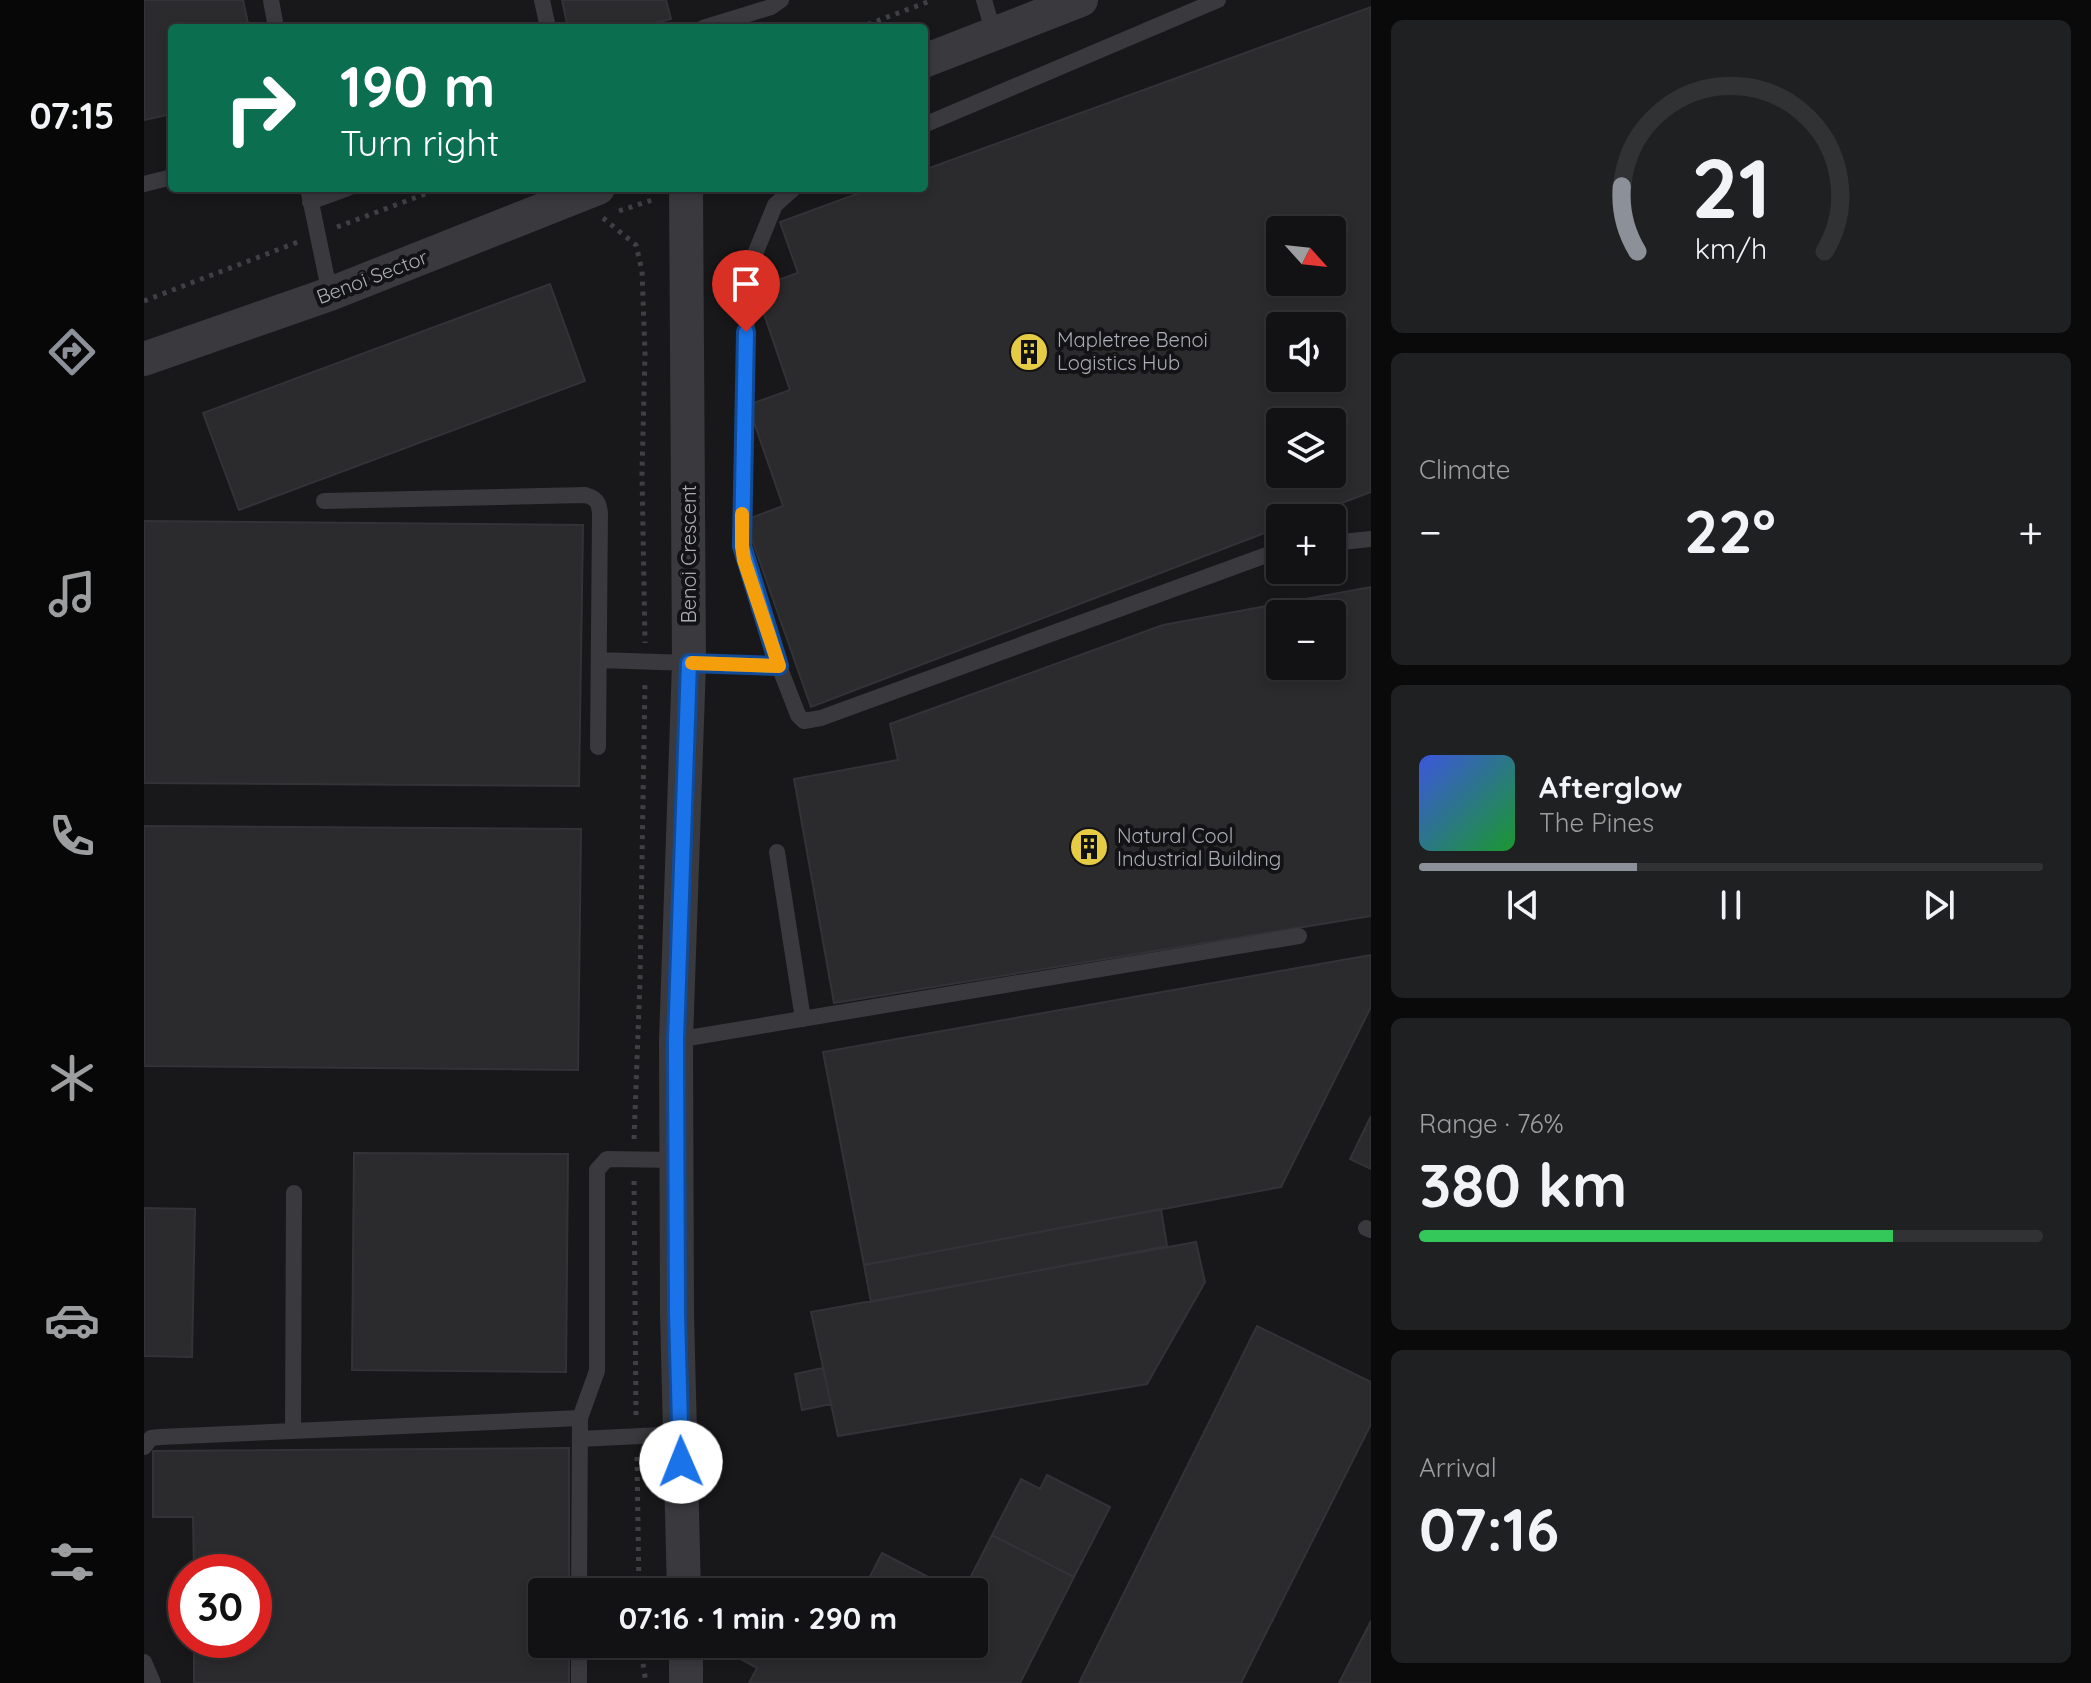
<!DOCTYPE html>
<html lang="en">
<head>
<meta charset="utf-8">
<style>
  body { margin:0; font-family:Quicksand,sans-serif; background:#1f2022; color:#f1f3f6; height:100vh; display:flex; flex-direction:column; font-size:30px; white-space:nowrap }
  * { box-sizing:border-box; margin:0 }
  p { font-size:26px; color:#9c9ea0 }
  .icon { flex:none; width:44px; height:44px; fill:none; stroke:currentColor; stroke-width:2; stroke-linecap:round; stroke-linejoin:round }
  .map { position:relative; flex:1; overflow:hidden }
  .side { display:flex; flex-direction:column; gap:20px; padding:20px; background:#0a0a0b; width:720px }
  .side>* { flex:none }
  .guide { position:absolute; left:24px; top:24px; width:760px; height:168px; border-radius:8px; box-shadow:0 4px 12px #0003,0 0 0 2px #313234; background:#0b6e4f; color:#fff; overflow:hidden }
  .needle { width:52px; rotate:117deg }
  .fabs { position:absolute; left:1122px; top:216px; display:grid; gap:16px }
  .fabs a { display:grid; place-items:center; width:80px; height:80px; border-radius:8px; background:#121214; box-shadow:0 4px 12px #0003,0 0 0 2px #313234; font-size:40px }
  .speed { position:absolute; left:24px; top:1554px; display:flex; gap:16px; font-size:40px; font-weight:700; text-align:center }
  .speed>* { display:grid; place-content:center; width:104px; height:104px; border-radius:50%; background:#121214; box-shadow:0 4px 12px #0003,0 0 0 2px #313234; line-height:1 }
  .speed .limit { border:12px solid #d22; background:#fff; color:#111 }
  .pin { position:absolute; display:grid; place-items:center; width:68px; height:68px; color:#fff; margin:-82px -34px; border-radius:50% 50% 50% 0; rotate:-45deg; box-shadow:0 0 8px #0007 }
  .pin .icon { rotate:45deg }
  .me { position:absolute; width:88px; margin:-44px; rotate:359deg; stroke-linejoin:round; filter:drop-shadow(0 0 6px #0008) }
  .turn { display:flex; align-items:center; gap:28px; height:168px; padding:0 40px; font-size:36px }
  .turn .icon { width:104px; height:104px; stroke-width:2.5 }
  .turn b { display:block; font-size:56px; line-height:68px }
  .big { font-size:60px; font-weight:700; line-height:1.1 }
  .side .widget { flex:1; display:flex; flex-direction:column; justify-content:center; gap:12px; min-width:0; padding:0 28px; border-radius:12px; background:#1f2022 }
  .side .dial { align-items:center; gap:0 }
  .dial svg { height:208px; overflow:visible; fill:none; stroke:#313234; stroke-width:7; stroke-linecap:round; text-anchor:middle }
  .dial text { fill:#f1f3f6; stroke:none }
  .song { display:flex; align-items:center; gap:24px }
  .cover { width:96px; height:96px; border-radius:12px; background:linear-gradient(135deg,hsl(230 70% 55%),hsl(130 70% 35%)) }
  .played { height:8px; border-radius:4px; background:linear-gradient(90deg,#8c9099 35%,#313234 35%) }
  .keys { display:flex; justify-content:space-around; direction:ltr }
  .heat { display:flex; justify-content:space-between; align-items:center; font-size:44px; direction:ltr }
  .charge { height:12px; border-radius:6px; background:linear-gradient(90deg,#34c759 76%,#313234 0) }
  .trip { position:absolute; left:384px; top:1578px; width:460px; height:80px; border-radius:8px; background:#121214; box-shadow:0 4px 12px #0003,0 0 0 2px #313234; font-weight:700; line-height:80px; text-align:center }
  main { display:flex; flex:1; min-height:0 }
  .dock { display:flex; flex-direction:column; width:144px; justify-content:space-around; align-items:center; background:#070708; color:#9c9ea0 }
  .dock .icon { width:56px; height:56px }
  .dock .active { color:#8c9099 }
  .dock b { font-size:36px; color:#f1f3f6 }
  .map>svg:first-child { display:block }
  .building { fill:#2b2b2e; stroke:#333236; stroke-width:2; fill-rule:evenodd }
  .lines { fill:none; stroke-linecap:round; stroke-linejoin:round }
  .path { stroke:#3f4045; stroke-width:5; stroke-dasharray:4 6; stroke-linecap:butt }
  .service { stroke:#39393e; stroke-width:16 }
  .minor { stroke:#39393e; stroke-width:34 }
  .route-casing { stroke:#114b97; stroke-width:20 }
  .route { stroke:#1a73e8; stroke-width:14 }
  .slow { stroke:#f59e0b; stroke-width:14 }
  .labels { text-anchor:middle; stroke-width:8; stroke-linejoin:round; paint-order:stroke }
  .street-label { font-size:20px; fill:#abadb8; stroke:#131315 }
  .poi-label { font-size:20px; fill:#abadb8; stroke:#131315; text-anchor:start }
</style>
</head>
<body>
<main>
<nav class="dock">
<b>07:15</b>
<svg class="icon active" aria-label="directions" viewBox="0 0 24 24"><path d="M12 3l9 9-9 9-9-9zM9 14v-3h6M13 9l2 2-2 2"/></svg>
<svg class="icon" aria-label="music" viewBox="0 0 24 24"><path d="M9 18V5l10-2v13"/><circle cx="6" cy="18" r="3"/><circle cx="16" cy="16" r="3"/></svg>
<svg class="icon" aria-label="phone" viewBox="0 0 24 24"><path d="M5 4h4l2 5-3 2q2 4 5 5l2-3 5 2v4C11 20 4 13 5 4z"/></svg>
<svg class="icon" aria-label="climate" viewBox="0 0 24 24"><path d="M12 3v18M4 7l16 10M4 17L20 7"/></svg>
<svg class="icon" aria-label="car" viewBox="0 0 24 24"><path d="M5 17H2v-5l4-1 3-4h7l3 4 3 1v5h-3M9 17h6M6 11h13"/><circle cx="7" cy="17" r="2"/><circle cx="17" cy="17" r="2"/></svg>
<svg class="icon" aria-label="filters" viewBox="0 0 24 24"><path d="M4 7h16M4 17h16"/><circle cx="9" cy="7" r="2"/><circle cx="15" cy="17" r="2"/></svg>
</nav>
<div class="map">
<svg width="1227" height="1683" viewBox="0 0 1227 1683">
  <rect width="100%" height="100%" fill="#18181a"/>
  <path class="building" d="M0,0h99l6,28h-77v86l-28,6z
    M418,0h104l5,19 -38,9h-65z
    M1227,7v485l-69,26h-22v9l-469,180 -66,-187 38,-14 -35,-101 42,-15 -35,-102 43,-15 -18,-51 93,-34h51v-18zM1136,230h52v52h-52zM1136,326h52v52h-52zM1136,422h52v52h-52z
    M406,284l35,97 -346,129 -36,-97z
    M0,521l439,4 -4,261 -435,-3z
    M1227,587v329l-537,87 -40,-224 104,-19 -8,-36 273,-99zM1136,614h52v52h-52z
    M0,826l437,3 -3,241 -434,-4z
    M1227,955v52l-90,180 -417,78 -41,-213z
    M1227,1116v53l-21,-10z
    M210,1153l214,1 -2,218 -214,-2z
    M0,1208l51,1 -3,148 -48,-1z
    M1017,1209l6,37 -296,56 -7,-37z
    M1052,1242l9,40 -58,102 -309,52 -27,-124z
    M1113,1326l114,56v42l-130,259h-162z
    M679,1368l8,36 -29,6 -7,-36z
    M425,1448v144h-27v52h27v39h-375v-43h60v-68h-60l-1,-55h-40v-66z
    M903,1475l63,32 -36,70 -82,-42 29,-56 19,10z
    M848,1535l82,42 -54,106h-271l8,-15 -20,-11 6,-13h231v-52h-11z
    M738,1553l75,39h-95z
    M1227,1621v62h-32z"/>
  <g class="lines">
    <path class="path" d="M714,28l75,-28
      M475,211l36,-12
      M459,218l33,27 6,26 3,82 -3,120 3,170
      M193,227l104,-39
      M0,301l154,-59
      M490,1139l6,-158 5,-300
      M490,1181l2,234
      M493,1457l2,135
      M496,1644l6,39"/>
    <path class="service" d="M127,0l5,28
      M398,0l6,28
      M840,0l10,34
      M559,28l68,-21 10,-7
      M780,125l294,-125
      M0,184l28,-7
      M164,188l22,106
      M650,188l-19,17 -27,66 -6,275 37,120 19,49 6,6 17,-3 459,-168
      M166,202l38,-14
      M180,501l261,-6c11,3 14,7 15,18l-2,234
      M1188,543l39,-4
      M455,660l180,6
      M633,852l26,167
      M532,1040l623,-104
      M1222,1228l5,2
      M149,1431l1,-238
      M436,1439l101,-5
      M0,1447l7,-9 9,-1 420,-19
      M435,1592l1,-174 17,-47v-201l10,-11 69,1
      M0,1662l9,21
      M435,1683v-39"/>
    <path class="minor" d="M780,61l157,-61
      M0,359l186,-65 268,-106
      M540,1592l-7,-279 -1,-273 13,-377 -3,-475
      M542,1644v39"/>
  </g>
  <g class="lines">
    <g class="route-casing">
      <path id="route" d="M537,1462l-4,-149 -1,-273 13,-377 90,3 -37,-120 4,-214"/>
    </g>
    <use href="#route" class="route"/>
    <path class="slow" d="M548,663l87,3 -35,-106 -2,-14v-32"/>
  </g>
  <defs>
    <g id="building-disc" transform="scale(2)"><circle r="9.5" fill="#e6cc44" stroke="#131315"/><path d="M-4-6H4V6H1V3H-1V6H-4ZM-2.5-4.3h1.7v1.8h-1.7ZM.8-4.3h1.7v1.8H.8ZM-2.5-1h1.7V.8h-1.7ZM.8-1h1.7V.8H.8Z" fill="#111"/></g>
  </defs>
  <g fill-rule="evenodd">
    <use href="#building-disc" x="885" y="352"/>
    <use href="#building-disc" x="945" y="847"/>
  </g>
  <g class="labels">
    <g class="street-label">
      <text transform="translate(228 277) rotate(-21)" y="7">Benoi Sector</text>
      <text transform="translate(545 554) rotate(-90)" y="7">Benoi Crescent</text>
    </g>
    <g class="poi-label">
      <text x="913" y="347">Mapletree Benoi<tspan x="913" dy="23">Logistics Hub</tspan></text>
      <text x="973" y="843">Natural Cool<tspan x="973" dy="23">Industrial Building</tspan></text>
    </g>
  </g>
</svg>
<div class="fabs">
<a><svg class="needle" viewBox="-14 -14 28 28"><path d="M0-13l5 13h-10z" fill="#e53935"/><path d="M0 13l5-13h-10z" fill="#9c9ea0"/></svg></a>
<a><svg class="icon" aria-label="sound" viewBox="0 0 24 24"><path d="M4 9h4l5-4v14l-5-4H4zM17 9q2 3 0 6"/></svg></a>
<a><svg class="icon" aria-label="layers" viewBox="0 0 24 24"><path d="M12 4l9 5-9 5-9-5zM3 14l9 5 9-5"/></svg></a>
<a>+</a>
<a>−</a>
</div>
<div class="speed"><div class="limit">30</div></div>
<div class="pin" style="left:602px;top:332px;background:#d93025"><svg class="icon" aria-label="arrive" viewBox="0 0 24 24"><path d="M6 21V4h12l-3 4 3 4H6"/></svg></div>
<svg class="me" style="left:537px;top:1462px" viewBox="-20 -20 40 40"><circle r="19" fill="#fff"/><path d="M0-13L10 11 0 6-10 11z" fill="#1a73e8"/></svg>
<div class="trip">07:16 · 1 min · 290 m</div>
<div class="guide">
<div class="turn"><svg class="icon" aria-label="right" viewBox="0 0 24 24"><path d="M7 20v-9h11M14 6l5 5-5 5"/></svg><div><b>190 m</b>Turn right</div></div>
</div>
</div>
<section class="side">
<div class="widget dial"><svg viewBox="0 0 100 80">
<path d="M14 69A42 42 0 1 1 86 69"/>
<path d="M14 69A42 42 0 0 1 8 44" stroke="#8c9099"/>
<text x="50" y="56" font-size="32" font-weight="700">21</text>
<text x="50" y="72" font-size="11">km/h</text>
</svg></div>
<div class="widget"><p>Climate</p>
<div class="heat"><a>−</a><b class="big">22°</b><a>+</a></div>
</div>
<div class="widget">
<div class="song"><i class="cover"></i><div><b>Afterglow</b><p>The Pines</p></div></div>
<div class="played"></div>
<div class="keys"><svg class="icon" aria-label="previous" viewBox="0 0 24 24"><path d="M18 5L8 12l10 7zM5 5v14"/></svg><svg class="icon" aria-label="pause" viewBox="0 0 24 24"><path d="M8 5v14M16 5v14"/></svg><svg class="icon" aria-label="next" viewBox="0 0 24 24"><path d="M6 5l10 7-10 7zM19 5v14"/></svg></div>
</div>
<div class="widget"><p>Range · 76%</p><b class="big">380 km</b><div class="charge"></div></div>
<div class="widget"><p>Arrival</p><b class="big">07:16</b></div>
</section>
</main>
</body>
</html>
